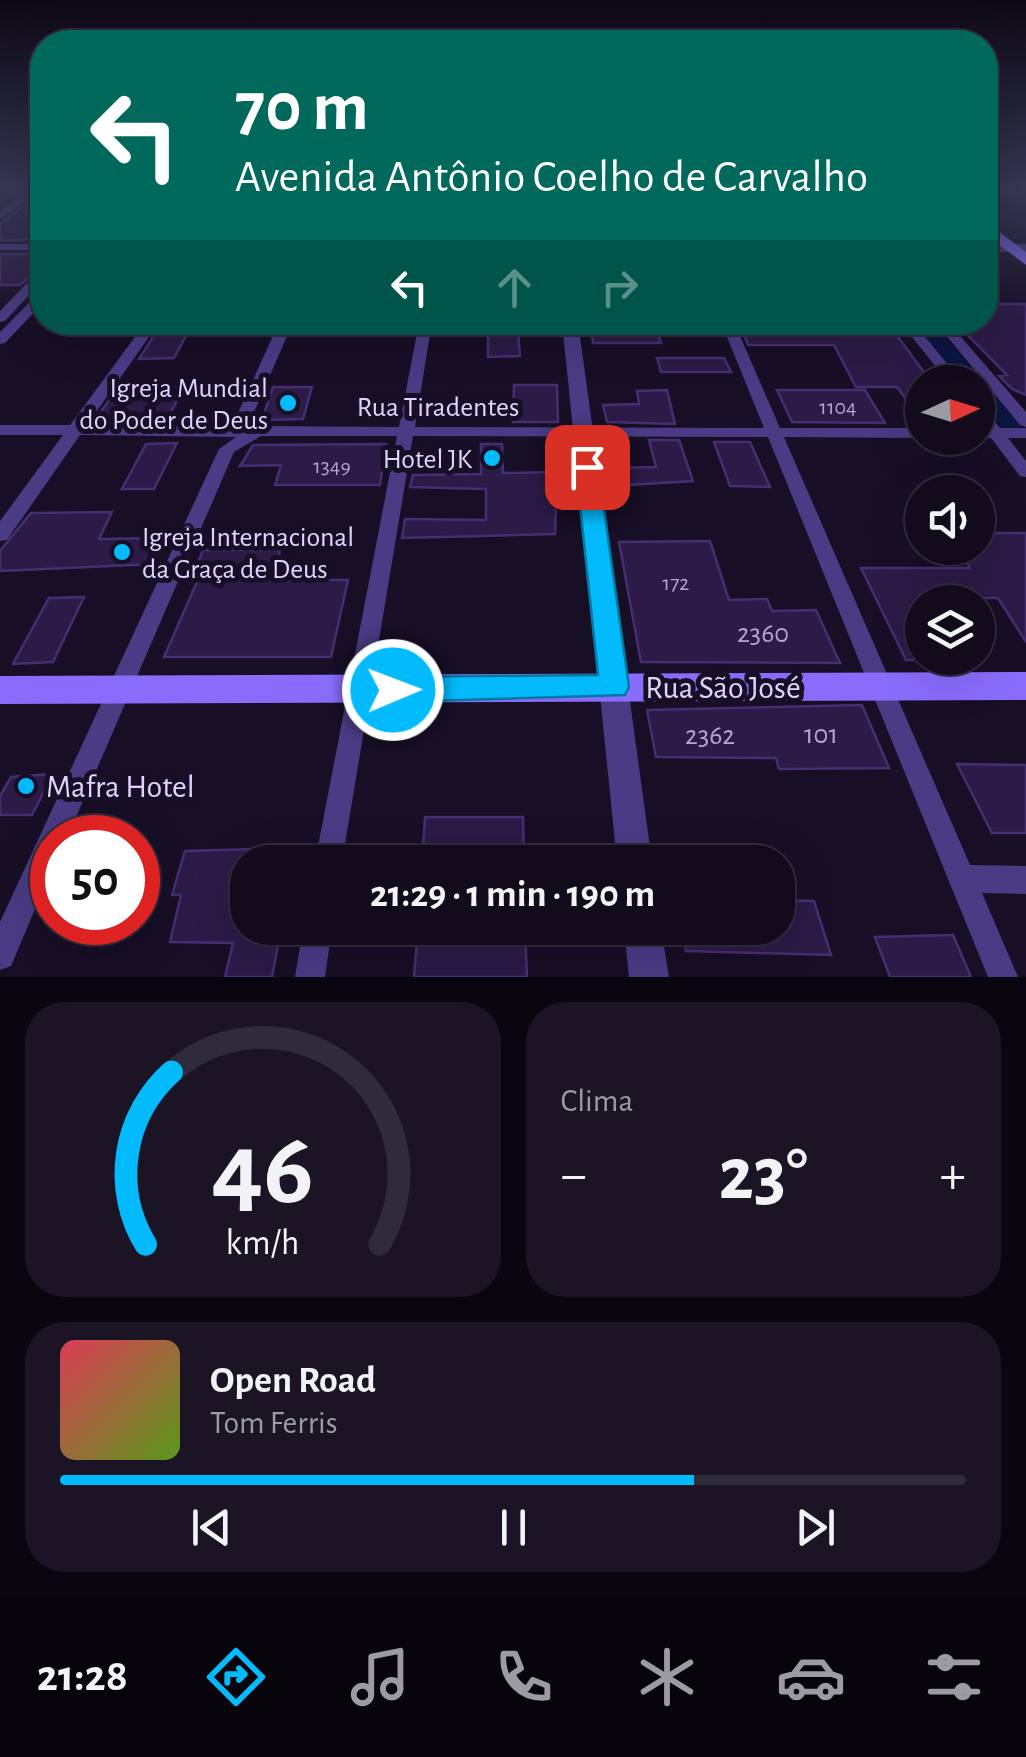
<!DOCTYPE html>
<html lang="pt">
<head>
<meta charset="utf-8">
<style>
  body { margin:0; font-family:"Alegreya Sans",sans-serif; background:#1a1425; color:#f1f3f6; height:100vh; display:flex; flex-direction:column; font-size:38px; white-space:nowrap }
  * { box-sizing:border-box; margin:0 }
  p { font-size:32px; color:#9c9ba3 }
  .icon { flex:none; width:55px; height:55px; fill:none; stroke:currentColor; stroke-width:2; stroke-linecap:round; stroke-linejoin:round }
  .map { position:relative; height:977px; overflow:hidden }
  .sheet { display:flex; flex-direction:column; gap:25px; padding:25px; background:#09060f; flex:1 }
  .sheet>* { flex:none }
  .banner { position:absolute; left:30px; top:30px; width:968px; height:305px; border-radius:40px; box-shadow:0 10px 40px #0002,0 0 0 2px #302b3b; background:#00695c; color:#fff; overflow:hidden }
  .needle { width:65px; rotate:86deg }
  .tools { position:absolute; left:905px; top:365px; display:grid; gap:20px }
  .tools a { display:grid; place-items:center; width:90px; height:90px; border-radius:50%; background:#110b1c; box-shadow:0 10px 40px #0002,0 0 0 2px #302b3b; font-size:50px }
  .speed { position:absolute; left:30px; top:815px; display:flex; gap:20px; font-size:50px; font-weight:700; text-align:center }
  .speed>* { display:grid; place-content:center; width:130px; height:130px; border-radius:50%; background:#110b1c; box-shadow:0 10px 40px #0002,0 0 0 2px #302b3b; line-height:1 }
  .speed .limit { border:15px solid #d22; background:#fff; color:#111 }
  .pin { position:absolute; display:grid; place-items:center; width:85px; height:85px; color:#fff; margin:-42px; border-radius:20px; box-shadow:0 5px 15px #0006 }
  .me { position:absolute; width:110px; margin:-55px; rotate:89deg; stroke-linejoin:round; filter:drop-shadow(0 0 8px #0008) }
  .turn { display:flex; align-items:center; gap:35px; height:210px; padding:0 40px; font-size:45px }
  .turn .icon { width:130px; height:130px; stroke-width:2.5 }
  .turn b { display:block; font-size:70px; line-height:85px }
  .lanes { display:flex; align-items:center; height:95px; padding:0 40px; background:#0003; justify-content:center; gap:50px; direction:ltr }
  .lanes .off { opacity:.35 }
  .big { font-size:75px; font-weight:600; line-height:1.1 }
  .sheet .tile { flex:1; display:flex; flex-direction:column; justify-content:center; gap:15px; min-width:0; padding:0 35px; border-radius:40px; background:#1a1425 }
  .sheet .dial { align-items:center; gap:0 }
  .dial svg { height:260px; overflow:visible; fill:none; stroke:#302b3b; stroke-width:7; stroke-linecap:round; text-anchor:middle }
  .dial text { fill:#f1f3f6; stroke:none }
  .song { display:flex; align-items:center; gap:30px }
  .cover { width:120px; height:120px; border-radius:15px; background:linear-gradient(135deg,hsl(350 70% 55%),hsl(90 70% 35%)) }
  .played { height:10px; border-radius:5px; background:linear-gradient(90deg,#03bbfc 70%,#302b3b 70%) }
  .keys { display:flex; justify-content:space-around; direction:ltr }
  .heat { display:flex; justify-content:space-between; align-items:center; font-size:55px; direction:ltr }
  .sheet .tiles { flex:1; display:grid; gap:25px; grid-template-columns:1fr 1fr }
  .tile:last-child { grid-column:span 2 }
  .trip { position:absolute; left:230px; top:845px; width:565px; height:100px; border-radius:40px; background:#110b1c; box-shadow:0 10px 40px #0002,0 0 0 2px #302b3b; font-weight:600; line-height:100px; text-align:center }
  .dock { display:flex; height:160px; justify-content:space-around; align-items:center; background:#07040b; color:#9c9ba3 }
  .dock .icon { width:70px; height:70px }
  .dock .active { color:#03bbfc }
  .dock b { font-size:45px; color:#f1f3f6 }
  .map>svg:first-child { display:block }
  .water { fill:#0b1643 }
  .building { fill:#2b1b46; stroke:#462e72; stroke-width:2.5 }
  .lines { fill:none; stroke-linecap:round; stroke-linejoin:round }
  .minor { fill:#493b84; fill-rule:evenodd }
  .tertiary { fill:#493b84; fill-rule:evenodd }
  .secondary { fill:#886dfd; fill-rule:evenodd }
  .route { fill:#03bbfc; stroke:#027aa4; stroke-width:2.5 }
  .poi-dot { fill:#03bbfc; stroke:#170f26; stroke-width:4 }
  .labels { text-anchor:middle; stroke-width:10; stroke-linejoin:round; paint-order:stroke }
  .number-label { font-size:22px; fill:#b3a6d0 }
  .poi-label { font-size:28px; fill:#e0d4fe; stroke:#170f26; text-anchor:end }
  .street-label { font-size:28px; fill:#e0d4fe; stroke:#170f26 }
  .near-number-label { font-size:28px; fill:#b3a6d0 }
  .near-street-label { font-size:32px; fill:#e0d4fe; stroke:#170f26 }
  .near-poi-label { font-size:32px; fill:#e0d4fe; stroke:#170f26; text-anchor:start }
</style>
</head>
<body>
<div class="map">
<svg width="1026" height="977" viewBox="0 0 1026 977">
  <rect width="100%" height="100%" fill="#170f26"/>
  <path class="water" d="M912,323h21l90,105 -24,-1 -21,-26v-19h-16z"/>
  <path class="building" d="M42,192v33l-16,15h-26v-16z
    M0,254h42v13l-22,18h-20z
    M985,291l14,13h27v91l-14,-6 -13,-13 8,-1 -52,-53h30z
    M590,322h48l2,8h17l4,13h-68z
    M747,322h67l4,8h30l-5,-8h24l5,8h21l38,52h-9v39l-25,-34h-41l-22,-42h-86l-5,-13h8z
    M488,332h30l2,24 -32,1z
    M155,334h32l-13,24 -35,1z
    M657,358h67l7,14h-70z
    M514,385h43l1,37h-45z
    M152,387h33l-20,35 -71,-1 19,-26h34z
    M273,387h39l-9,32 -41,1z
    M667,390l8,34 -68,-2 -4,-17 36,-1 -2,-13z
    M777,390h88l20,33 -93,-1z
    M649,440h30l14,41 -81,5 -4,-18 48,-1z
    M714,442h36l20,45 -40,-1z
    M177,443l-23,46h-32l24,-45z
    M386,444l-6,41h-105l6,-20 -41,1 13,-21z
    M481,444h21l1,29 54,-1 -2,62 -153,4 3,-19 81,1v-31l-76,-2 3,-12 68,-1z
    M112,512l-13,27 65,-1 -10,26 -154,7v-20l31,-38z
    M978,533h48v109l-28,-44h-76v62h-16l-45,-92h109l-12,-20h20z
    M710,541l19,59 38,-1 5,12 44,-1 24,53 -199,-1 -22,-120z
    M203,550h77l-6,29 74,1 -17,77h-167l36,-82h-7z
    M84,597l-31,65 -40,2 36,-66z
    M862,705l27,63 -110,1 -3,-11 -120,-1 -9,-47z
    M957,764l69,1v68h-34z
    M53,774l-21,41h-32v-19l11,-19z
    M425,817h98l1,45h-102z
    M296,848l-2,14h-46v66h33l-9,49h-47l8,-34 -63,-1 11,-47h-9l13,-44z
    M778,900l36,1 17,54 -145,-4 -4,-23h96z
    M418,928h107l2,49h-113z
    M953,935l18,42h-81l-15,-40z"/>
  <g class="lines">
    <path class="minor" d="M28,191h11l-39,28v-8z
      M0,244h42v6h-42z
      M38,272h4v9l-37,40 -5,1v-11z
      M42,293v11l-37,39 -5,1v-12l38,-38z
      M146,322h430l-1,5 -5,1h-139l-16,99 349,1 -43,-106h13l46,106h142v10l-138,-1 186,428 56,1v28l-44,-1 36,84h-30l-220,-540 -355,-1 -71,426h-27l82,-426h-136l-27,16 -167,386h-15v31l-41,97 -11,4v-48l219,-473 17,-12 -156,-2 -73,105 -7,1v-20l63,-86h-63v-10h70zM156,327h121l-45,99 -145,-1zM291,327l127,1 -19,99 -151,-1z
      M900,322h13l49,60h-14z
      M935,322h13l78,90v15l-6,-2z
      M978,406l5,2 17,20h26v10h-18l18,23v16l-6,-1 -29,-38h-14l1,-10h5l-5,-7z
      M303,928h29l-7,49h-30z"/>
    <path class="tertiary" d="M985,244h41v8h-41z
      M562,322h16l74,540h-35z
      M624,928h37l8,49h-40z"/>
    <path class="secondary" d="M985,221l41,31v13l-41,-31z
      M1026,672v28l-1026,4v-28z"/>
  </g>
  <linearGradient id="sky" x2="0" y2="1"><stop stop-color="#0d0815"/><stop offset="0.58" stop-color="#363752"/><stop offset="1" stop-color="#363752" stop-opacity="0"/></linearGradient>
  <rect width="1026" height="327" fill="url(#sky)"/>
  <path class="route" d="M587,460l11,7 31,220 -4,8 -232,7 -10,-3 -5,-9 5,-9 10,-4 205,-2 -22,-208z"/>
  <g class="poi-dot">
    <circle cx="288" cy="403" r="10"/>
    <circle cx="492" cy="458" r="10"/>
    <circle cx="122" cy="552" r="10"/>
    <circle cx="26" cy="786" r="10"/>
  </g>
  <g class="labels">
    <g class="number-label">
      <text x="838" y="414">1104</text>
      <text x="332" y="473">1349</text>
      <text x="676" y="590">172</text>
    </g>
    <g class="poi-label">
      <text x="268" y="397">Igreja Mundial<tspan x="268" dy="32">do Poder de Deus</tspan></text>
      <text x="472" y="468">Hotel JK</text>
      <text x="142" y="546" text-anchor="start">Igreja Internacional<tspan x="142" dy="32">da Graça de Deus</tspan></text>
    </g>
    <g class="street-label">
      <text x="438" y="416">Rua Tiradentes</text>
    </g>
    <g class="near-number-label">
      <text x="763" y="642">2360</text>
      <text x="821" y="743">101</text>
      <text x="710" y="744">2362</text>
    </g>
    <g class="near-street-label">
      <text x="723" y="698">Rua São José</text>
    </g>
    <g class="near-poi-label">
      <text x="46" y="797">Mafra Hotel</text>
    </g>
  </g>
</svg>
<div class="tools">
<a><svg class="needle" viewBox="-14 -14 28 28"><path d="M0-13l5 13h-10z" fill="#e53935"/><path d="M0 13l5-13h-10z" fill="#9c9ba3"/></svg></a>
<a><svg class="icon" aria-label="sound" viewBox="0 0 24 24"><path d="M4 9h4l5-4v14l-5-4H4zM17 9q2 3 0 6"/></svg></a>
<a><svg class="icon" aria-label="layers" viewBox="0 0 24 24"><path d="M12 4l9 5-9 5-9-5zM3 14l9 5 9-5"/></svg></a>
</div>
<div class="speed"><div class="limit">50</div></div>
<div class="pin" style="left:587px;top:467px;background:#d93025"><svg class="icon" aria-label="arrive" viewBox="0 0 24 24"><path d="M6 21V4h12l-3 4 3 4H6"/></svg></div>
<svg class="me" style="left:393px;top:690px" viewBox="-20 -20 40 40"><circle r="17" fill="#03bbfc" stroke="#fff" stroke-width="3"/><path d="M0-11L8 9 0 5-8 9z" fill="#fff"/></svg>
<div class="trip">21:29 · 1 min · 190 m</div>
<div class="banner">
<div class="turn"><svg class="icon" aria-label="left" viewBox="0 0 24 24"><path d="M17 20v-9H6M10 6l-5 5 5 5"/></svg><div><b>70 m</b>Avenida Antônio Coelho de Carvalho</div></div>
<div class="lanes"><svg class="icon" aria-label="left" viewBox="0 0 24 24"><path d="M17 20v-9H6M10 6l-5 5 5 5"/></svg><svg class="icon off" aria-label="ahead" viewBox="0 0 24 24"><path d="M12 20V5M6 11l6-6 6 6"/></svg><svg class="icon off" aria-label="right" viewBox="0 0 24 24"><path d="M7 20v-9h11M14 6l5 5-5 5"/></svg></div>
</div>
</div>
<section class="sheet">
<div class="tiles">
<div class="tile dial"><svg viewBox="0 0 100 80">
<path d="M14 69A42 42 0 1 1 86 69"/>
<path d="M14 69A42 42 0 0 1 22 16" stroke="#03bbfc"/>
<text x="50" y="56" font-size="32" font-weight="700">46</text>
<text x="50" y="72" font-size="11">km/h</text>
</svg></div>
<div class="tile"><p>Clima</p>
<div class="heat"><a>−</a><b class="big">23°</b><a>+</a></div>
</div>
<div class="tile">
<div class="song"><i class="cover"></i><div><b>Open Road</b><p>Tom Ferris</p></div></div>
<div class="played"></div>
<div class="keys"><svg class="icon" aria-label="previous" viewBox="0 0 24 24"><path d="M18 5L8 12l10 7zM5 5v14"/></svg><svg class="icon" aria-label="pause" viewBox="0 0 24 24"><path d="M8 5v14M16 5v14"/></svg><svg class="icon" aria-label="next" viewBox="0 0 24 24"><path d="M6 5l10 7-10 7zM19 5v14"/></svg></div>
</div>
</div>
</section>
<nav class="dock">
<b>21:28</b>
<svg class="icon active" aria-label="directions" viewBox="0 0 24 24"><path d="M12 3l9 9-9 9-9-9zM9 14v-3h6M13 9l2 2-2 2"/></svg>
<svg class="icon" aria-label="music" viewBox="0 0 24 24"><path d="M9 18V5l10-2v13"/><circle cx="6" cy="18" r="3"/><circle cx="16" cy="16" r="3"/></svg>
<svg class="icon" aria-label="phone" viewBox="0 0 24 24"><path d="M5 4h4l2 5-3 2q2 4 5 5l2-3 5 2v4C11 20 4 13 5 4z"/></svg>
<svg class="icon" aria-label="climate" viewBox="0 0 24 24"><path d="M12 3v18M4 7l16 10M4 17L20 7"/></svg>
<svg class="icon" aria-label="car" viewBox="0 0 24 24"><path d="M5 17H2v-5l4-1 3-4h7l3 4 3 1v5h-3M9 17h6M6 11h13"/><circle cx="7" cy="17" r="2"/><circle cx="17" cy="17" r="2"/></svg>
<svg class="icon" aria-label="filters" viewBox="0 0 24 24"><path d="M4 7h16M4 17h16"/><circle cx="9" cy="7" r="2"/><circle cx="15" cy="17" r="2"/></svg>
</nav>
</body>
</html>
